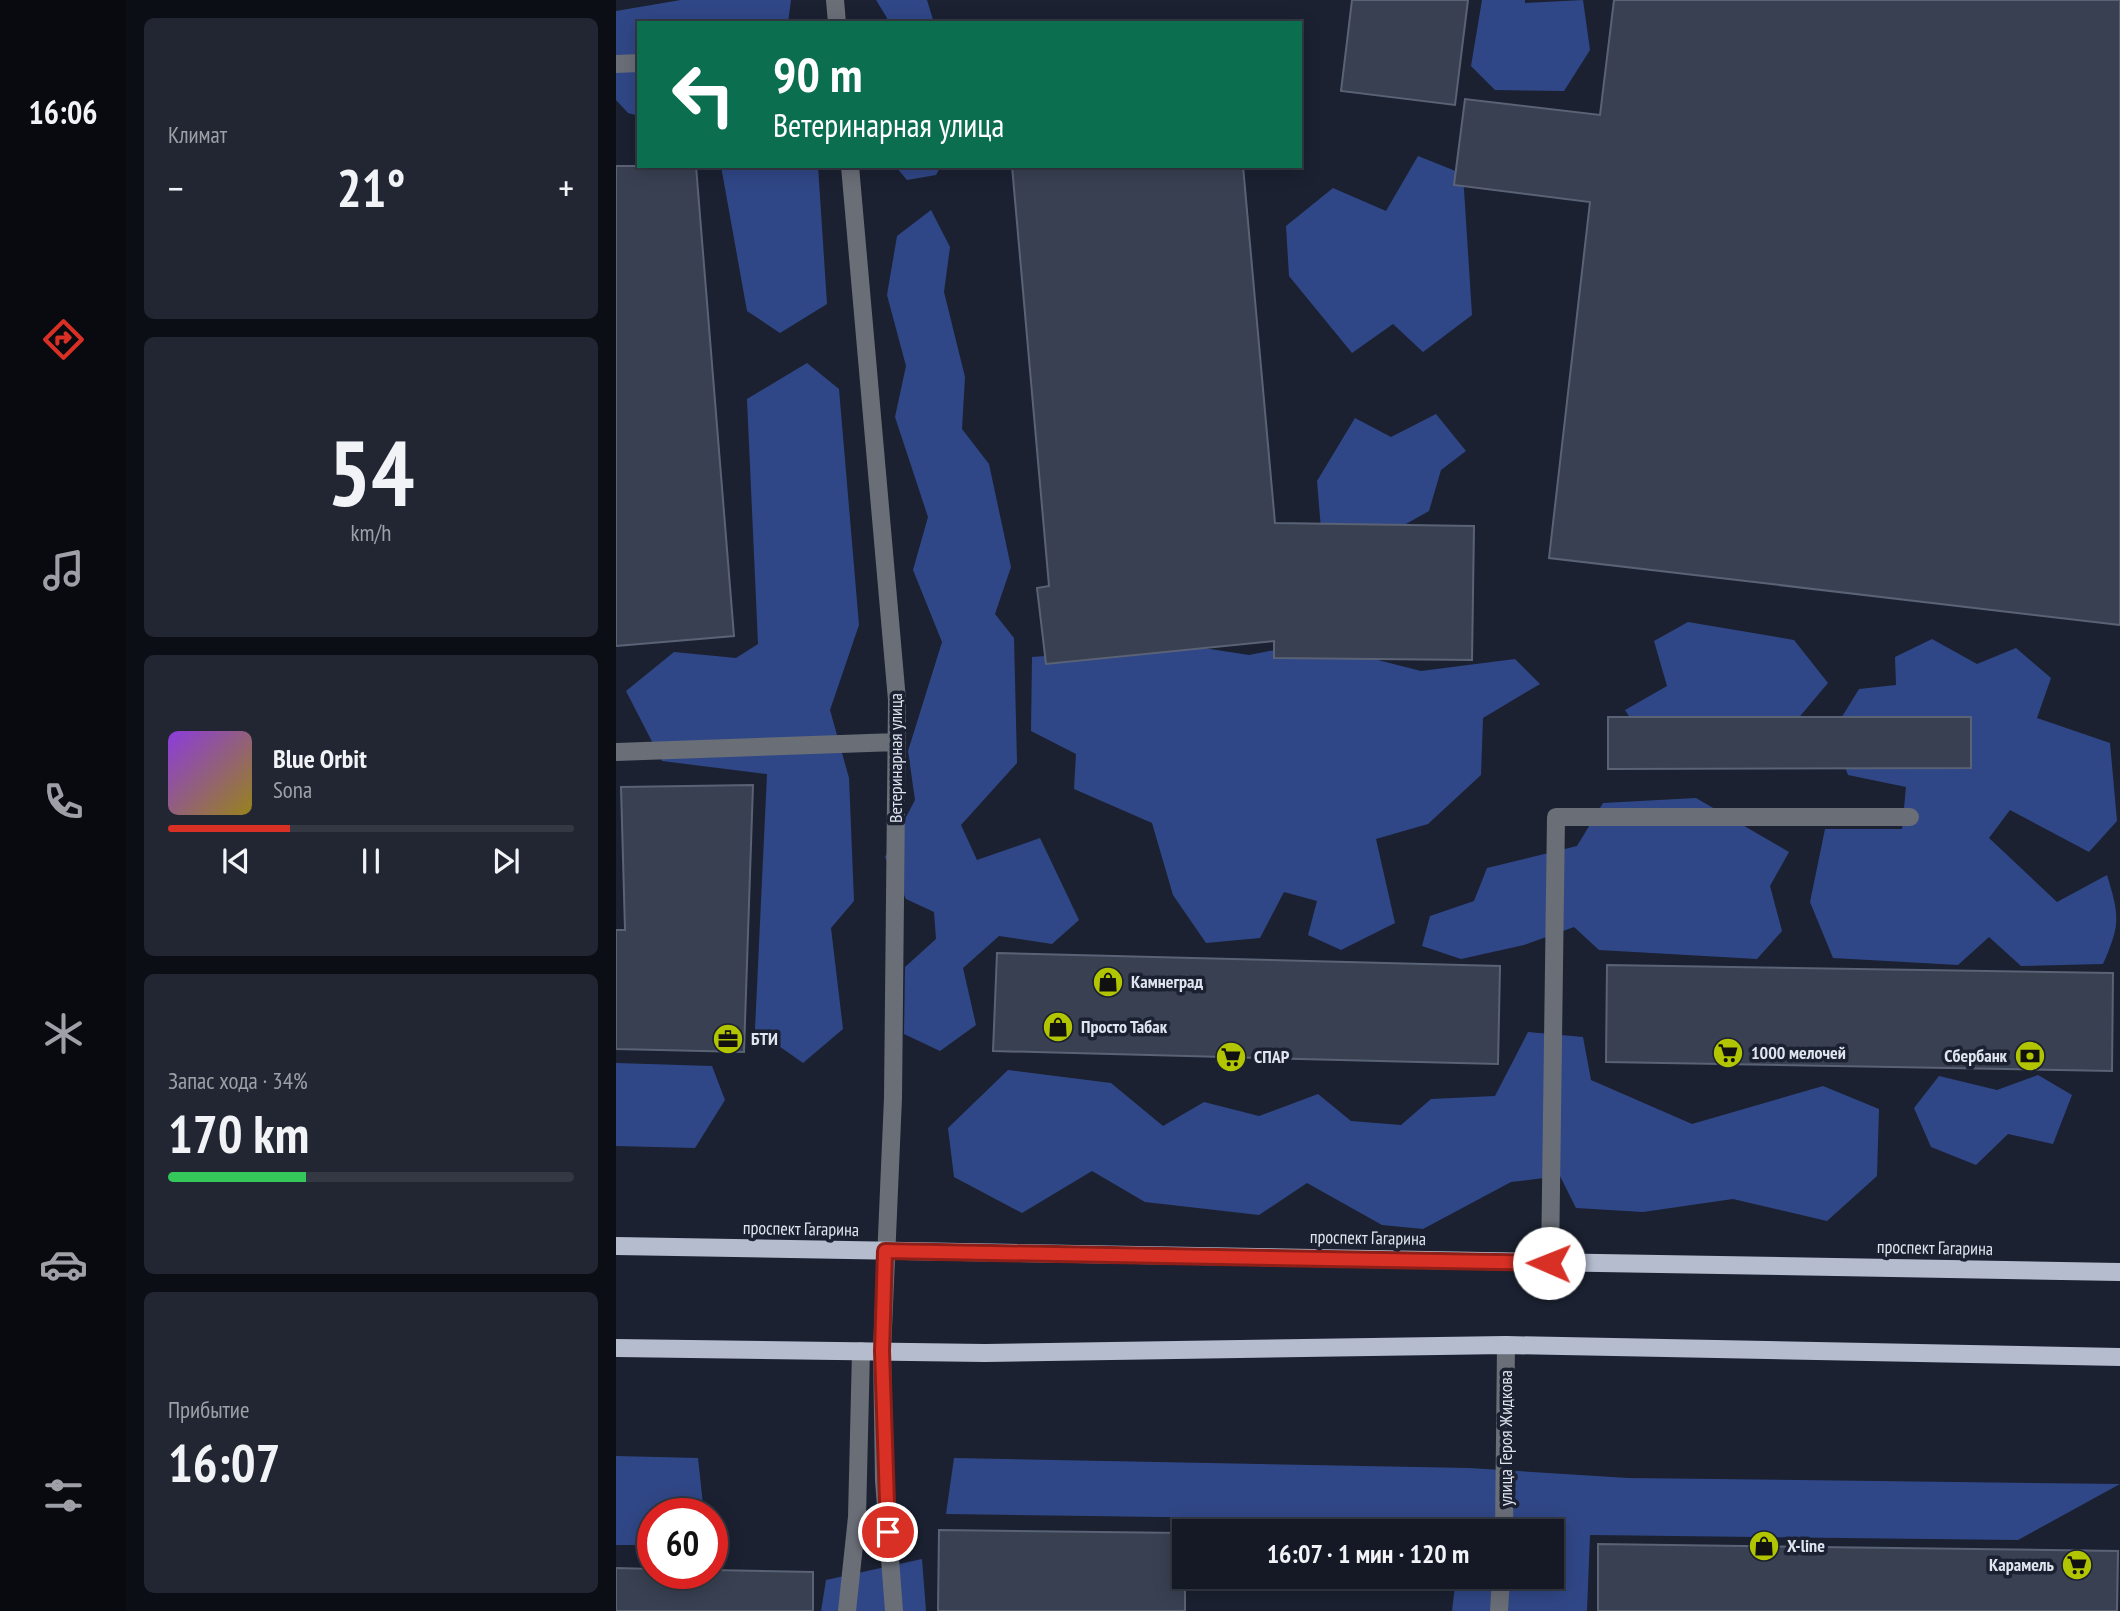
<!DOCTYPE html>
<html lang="ru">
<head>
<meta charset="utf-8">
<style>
  body { margin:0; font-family:"PT Sans Narrow",sans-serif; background:#212632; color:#f1f3f6; height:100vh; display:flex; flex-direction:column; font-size:26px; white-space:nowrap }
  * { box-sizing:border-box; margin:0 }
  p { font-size:23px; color:#9da0a7 }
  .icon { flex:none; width:38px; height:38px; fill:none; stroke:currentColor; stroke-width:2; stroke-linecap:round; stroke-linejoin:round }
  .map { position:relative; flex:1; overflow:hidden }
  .panel { display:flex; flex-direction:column; gap:18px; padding:18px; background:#0b0e14; width:490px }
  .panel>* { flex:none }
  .banner { position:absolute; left:21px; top:21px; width:665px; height:147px; border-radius:0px; box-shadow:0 4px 18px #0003,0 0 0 2px #333842; background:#0b6e4f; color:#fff; overflow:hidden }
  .speed { position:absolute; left:21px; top:1498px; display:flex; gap:14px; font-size:35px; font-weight:700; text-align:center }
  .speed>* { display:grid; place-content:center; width:91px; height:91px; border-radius:50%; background:#141925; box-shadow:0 4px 18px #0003,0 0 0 2px #333842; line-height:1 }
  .speed .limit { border:10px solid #d22; background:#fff; color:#111 }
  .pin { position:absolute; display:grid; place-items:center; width:60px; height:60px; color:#fff; margin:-30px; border:4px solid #fff; border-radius:50%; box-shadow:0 2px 7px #0007 }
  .me { position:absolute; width:77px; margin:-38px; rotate:271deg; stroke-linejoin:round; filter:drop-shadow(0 0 5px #0008) }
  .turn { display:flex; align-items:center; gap:24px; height:147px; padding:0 21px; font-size:32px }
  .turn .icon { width:91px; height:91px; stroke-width:2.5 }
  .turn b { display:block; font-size:49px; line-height:60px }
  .big { font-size:52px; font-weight:800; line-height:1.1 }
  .panel .tile { flex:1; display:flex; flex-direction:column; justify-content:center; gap:10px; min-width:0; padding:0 24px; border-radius:10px; background:#212632 }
  .panel .dial { align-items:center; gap:0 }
  .dial b { font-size:91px; line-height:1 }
  .song { display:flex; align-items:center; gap:21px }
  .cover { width:84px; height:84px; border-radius:10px; background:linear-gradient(135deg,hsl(270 70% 55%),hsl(50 70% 35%)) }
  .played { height:7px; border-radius:4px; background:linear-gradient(90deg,#d93025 30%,#333842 30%) }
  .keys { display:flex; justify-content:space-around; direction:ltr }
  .heat { display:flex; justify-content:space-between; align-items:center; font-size:38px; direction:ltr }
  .charge { height:10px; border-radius:5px; background:linear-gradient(90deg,#34c759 34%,#333842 0) }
  .trip { position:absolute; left:556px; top:1519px; width:392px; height:70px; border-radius:0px; background:#141925; box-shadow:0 4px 18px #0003,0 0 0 2px #333842; font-weight:800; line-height:70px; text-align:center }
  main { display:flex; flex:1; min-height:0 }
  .tabs { display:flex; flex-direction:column; width:126px; justify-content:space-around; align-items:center; background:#080a0f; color:#9da0a7 }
  .tabs .icon { width:49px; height:49px }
  .tabs .on { color:#d93025 }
  .tabs b { font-size:32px; color:#f1f3f6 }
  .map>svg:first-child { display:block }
  .forest { fill:#304787 }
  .building { fill:#384052; stroke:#5a6275; stroke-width:2 }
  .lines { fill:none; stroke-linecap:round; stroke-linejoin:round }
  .minor { stroke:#6a6e77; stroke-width:18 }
  .major { stroke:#b4bcce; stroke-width:18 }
  .route-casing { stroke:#8d1f18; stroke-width:18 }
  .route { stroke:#d93025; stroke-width:12 }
  .labels { text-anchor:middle; stroke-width:7; stroke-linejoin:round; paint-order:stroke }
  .street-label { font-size:18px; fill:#dfe4ef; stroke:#1b2131 }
  .poi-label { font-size:18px; font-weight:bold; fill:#dfe4ef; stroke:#1b2131; text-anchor:start }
</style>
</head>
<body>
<main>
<nav class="tabs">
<b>16:06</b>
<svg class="icon on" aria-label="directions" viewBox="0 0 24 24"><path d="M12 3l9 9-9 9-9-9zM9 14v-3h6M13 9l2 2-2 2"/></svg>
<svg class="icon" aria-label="music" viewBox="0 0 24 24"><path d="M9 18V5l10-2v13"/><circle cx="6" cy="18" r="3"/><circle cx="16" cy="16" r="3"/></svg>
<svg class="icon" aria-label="phone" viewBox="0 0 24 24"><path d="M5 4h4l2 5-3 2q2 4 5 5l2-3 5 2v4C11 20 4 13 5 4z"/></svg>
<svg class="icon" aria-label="climate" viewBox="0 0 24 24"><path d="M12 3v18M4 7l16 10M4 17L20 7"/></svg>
<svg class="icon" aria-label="car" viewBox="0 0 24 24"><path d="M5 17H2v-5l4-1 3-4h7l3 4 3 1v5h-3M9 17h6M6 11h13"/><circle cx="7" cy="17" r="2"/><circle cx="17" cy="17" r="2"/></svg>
<svg class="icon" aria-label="filters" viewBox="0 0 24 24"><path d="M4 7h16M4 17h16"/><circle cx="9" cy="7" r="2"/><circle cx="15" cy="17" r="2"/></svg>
</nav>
<section class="panel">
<div class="tile"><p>Климат</p>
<div class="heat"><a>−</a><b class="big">21°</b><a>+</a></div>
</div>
<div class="tile dial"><b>54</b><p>km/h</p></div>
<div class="tile">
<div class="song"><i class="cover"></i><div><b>Blue Orbit</b><p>Sona</p></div></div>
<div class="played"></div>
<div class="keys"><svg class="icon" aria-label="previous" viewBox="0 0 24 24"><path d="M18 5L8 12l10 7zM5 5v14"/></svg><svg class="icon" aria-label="pause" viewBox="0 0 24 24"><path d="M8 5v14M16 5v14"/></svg><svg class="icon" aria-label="next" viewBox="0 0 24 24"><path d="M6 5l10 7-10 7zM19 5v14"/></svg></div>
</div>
<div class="tile"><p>Запас хода · 34%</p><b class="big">170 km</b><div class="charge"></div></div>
<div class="tile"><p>Прибытие</p><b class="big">16:07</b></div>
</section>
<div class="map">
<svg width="1504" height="1611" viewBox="0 0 1504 1611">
  <rect width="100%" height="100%" fill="#1b2131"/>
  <path class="forest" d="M65,0h110l-3,23h-149v93l-11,-3 -12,-13v-89z
    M260,0h51l7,23h-48l1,-5z
    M866,0h43v3l58,-3 7,50 -26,41 -69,-1 -24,-24z
    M802,156l45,18 9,141 -49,37 -30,-28 -41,29 -63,-77 -3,-50 47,-38 53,23z
    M105,166h97l9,138 -47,29 -33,-22z
    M279,166h46l-5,9 -29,5z
    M315,210l19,37 -6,45 21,85 -3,52 27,35 22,103 -16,47 19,24 3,125 -56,62 16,35 63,-22 39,82 -27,24 -53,-8 -36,32 13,57 -36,26 -36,-17 1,-67 31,-28 -2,-27 -28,-13 -21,-42 30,-57 -7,-49 34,-109 -29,-72 15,-53 -33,-100 11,-51 -19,-71 10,-59z
    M191,363l32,26 20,236 -29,85 19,68 5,123 -23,27 12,101 -40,34 -48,-34 12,-255 -105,-13 -36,-70 48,-39 62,6 22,-14 -11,-245z
    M820,414l30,37 -25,19 -12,41 -73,41 -34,-11 -5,-60 38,-63 36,19z
    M1072,622l106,18 34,43 -48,57 -136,-1 -19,-29 42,-24 -13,-45z
    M1316,639l45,25 39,-16 35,30 -14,40 73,25 7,78 -28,31 -79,-42 -21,28 68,64 50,-27c13,42 13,50 -4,89l-82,2 -32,-29 -31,28 -125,-7 -23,-56 15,-73h77l4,-42 -58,-12 -16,-42 27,-44 37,-4 -1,-28z
    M695,643l110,28 94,-12 25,25 -57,34 -2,57 -53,49 -52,15 19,84 -54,27 -33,-15 9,-34 -33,-9 -24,46 -54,5 -33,-48 -21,-72 -78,-34 2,-35 -45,-23 1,-74 152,-12 65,10z
    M1080,798l93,54 -19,34 12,45 -25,28 -158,-9 -25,-23 -50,18 -63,14 -39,-13 8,-30 44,-15 13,-33 90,-22 26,-43z
    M912,1032l55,5 8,43 101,44 131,-38 56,23 -2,67 -50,45 -94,-22 -90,13 -67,-4 -16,-32 -49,6 -88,47 -41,-4 -75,-42 -48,32 -114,-13 -53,-31 -70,42 -68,-36 -6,-49 60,-58 103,13 52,43 41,-24 55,14 59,-22 33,27 50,4 30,-26 64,-3z
    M0,1063l96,3 13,34 -30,48 -79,-2z
    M1422,1075l34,20 -19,49 -45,-10 -32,31 -45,-18 -17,-39 25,-32 58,14z
    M0,1456l82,2 6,56h-51v31h-37z
    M338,1458l515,10 159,10 492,6 -102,56 -428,-5 -3,76h-135l4,-34h96v-46h-91l1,-10 -516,-7z
    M306,1559l4,52h-105l5,-31z"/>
  <path class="building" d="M736,0h116l-13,105 -114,-14z
    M998,0h506v625l-571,-67 41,-356 -136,-17 11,-86 135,16z
    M0,166h80l38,470 -118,10z
    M396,166h231l32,357 199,3 -2,134 -198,-2v-17l-228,23 -9,-76 12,-2z
    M992,717h363v51l-363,1z
    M137,785l-9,267 -128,-3v-119h9l-4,-143z
    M381,953l503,13 -2,98 -505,-13z
    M991,965l506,8 -1,98 -506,-9z
    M323,1530l246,3v78h-247z
    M982,1544l520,7 -1,60h-519z
    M0,1568l37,1v4h59v-3l101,2v39h-197z"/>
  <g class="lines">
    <path class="minor" d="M219,0l2,23
      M0,64l23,-1
      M234,166l47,534 -4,398 -11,253 2,129 10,131
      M0,752l281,-10
      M934,1263l6,-446h354
      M888,1531l2,-186
      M231,1611l10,-94 4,-166
      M883,1611l2,-34"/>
    <path class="major" d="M0,1246l1504,26
      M0,1348l369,5 521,-8 614,12"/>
  </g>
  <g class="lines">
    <g class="route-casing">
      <path id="route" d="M272,1532l-6,-181 3,-100 664,12"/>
    </g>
    <use href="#route" class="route"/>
  </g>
  <defs>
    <g id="shop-disc" transform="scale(1.575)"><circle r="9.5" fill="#b1c500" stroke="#1b2131"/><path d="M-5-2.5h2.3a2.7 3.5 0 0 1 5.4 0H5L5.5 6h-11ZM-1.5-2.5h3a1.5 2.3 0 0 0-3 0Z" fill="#111"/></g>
    <g id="office-disc" transform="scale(1.575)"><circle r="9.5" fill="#b1c500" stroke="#1b2131"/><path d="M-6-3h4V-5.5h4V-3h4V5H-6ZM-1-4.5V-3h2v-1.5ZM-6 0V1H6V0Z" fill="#111"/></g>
    <g id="supermarket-disc" transform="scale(1.575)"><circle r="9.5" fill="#b1c500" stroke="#1b2131"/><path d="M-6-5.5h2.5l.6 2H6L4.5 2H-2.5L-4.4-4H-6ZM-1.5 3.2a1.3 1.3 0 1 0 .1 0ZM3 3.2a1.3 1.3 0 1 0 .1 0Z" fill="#111"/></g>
    <g id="bank-disc" transform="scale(1.575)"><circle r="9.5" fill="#b1c500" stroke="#1b2131"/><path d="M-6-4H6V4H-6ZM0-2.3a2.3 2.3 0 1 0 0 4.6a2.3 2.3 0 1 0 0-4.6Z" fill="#111"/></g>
  </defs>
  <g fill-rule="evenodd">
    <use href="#shop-disc" x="492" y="982"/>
    <use href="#shop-disc" x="442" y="1027"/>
    <use href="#office-disc" x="112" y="1039"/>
    <use href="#supermarket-disc" x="1112" y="1053"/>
    <use href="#bank-disc" x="1414" y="1056"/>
    <use href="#supermarket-disc" x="615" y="1057"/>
    <use href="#shop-disc" x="1148" y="1546"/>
    <use href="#supermarket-disc" x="1461" y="1565"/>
  </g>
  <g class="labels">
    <g class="street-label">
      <text transform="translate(280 758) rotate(-90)" y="6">Ветеринарная улица</text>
      <text transform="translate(185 1229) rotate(1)" y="6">проспект Гагарина</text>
      <text transform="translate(752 1238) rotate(1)" y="6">проспект Гагарина</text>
      <text transform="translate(1319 1248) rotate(1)" y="6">проспект Гагарина</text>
      <text transform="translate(890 1438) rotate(-90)" y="6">улица Героя Жидкова</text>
    </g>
    <g class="poi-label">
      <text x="515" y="988">Камнеград</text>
      <text x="465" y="1033">Просто Табак</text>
      <text x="135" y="1045">БТИ</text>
      <text x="1135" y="1059">1000 мелочей</text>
      <text x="1391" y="1062" text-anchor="end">Сбербанк</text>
      <text x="638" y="1063">СПАР</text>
      <text x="1171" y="1552">X-line</text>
      <text x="1438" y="1571" text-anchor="end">Карамель</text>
    </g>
  </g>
</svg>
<div class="speed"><div class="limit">60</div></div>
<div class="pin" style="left:272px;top:1532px;background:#d93025"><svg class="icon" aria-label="arrive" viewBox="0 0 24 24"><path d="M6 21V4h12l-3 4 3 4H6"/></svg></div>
<svg class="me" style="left:933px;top:1263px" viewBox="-20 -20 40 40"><circle r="19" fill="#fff"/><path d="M0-13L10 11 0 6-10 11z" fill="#d93025"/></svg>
<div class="trip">16:07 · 1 мин · 120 m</div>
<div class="banner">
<div class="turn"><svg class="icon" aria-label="left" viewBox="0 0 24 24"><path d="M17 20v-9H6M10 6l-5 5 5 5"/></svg><div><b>90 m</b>Ветеринарная улица</div></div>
</div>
</div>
</main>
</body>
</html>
